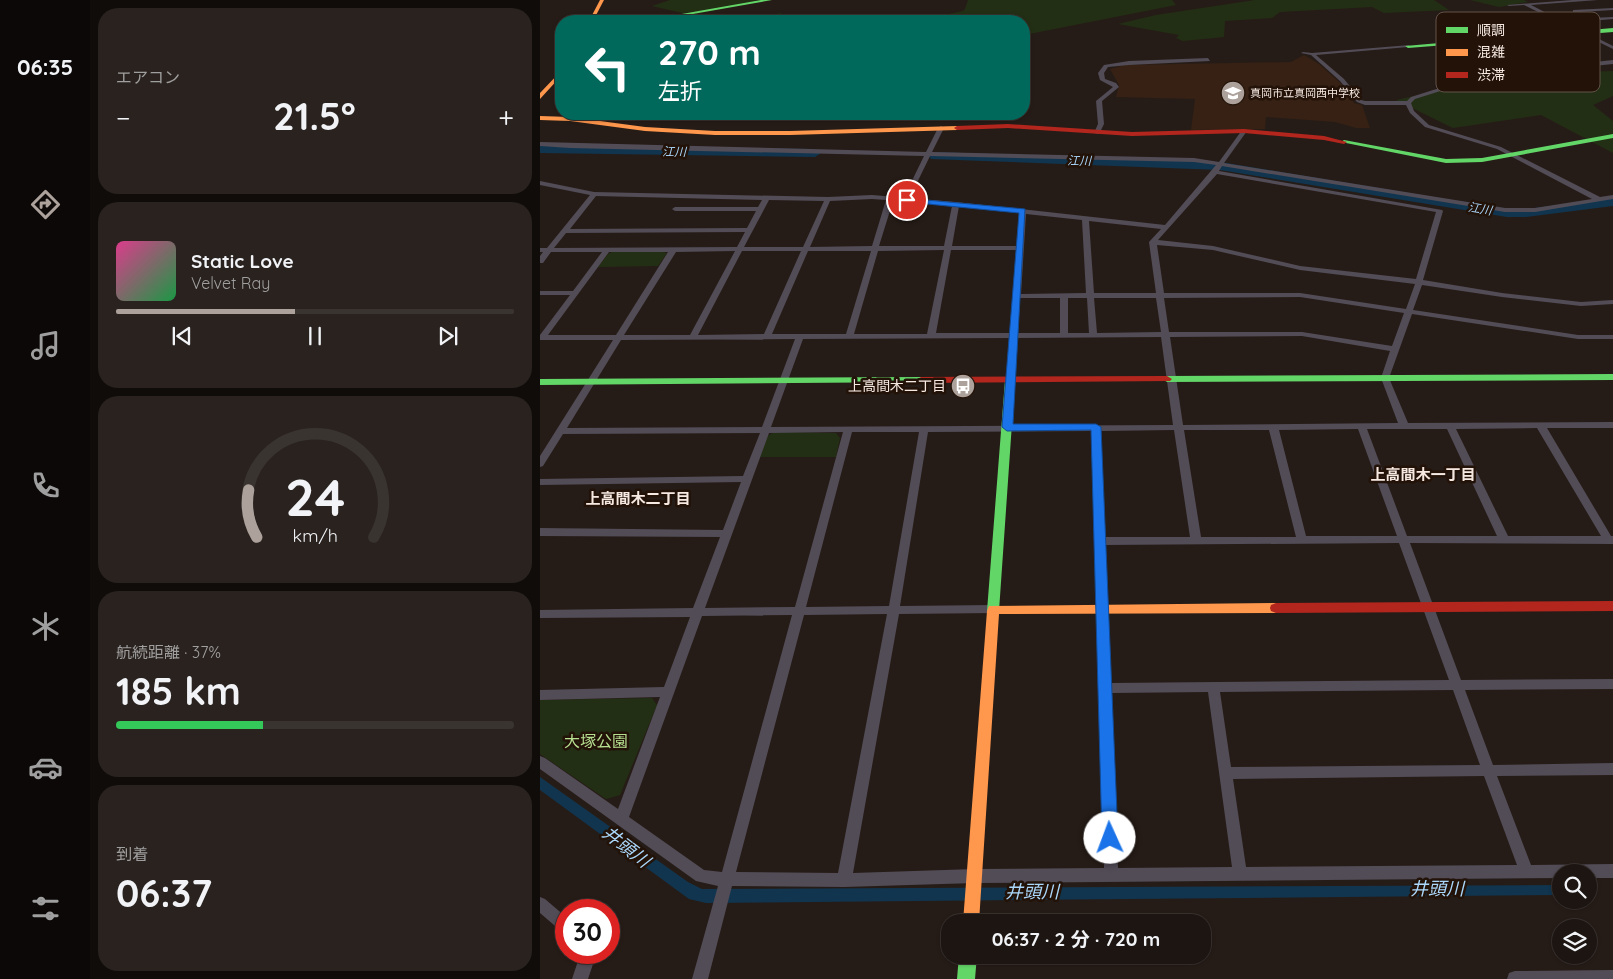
<!DOCTYPE html>
<html lang="ja">
<head>
<meta charset="utf-8">
<style>
  body { margin:0; font-family:Quicksand,"Noto Sans JP",sans-serif; background:#29221f; color:#f1f3f6; height:100vh; display:flex; flex-direction:column; font-size:19px; white-space:nowrap }
  * { box-sizing:border-box; margin:0 }
  p { font-size:16px; color:#a09f9f }
  .icon { flex:none; width:28px; height:28px; fill:none; stroke:currentColor; stroke-width:2; stroke-linecap:round; stroke-linejoin:round }
  .map { position:relative; flex:1; overflow:hidden }
  .panel { display:flex; flex-direction:column; gap:8px; padding:8px; background:#0f0c09; width:450px }
  .panel>* { flex:none }
  .hud { position:absolute; left:15px; top:15px; width:475px; height:105px; border-radius:20px; box-shadow:0 1px 4px #0004,0 0 0 1px #3a3431; background:#00695c; color:#fff; overflow:hidden }
  .tools { position:absolute; left:1012px; top:864px; display:grid; gap:10px }
  .tools a { display:grid; place-items:center; width:45px; height:45px; border-radius:50%; background:#1c1511; box-shadow:0 1px 4px #0004,0 0 0 1px #3a3431; font-size:25px }
  .speed { position:absolute; left:15px; top:899px; display:flex; gap:10px; font-size:25px; font-weight:700; text-align:center }
  .speed>* { display:grid; place-content:center; width:65px; height:65px; border-radius:50%; background:#1c1511; box-shadow:0 1px 4px #0004,0 0 0 1px #3a3431; line-height:1 }
  .speed .limit { border:8px solid #d22; background:#fff; color:#111 }
  .pin { position:absolute; display:grid; place-items:center; width:42px; height:42px; color:#fff; margin:-21px; border:2px solid #fff; border-radius:50%; box-shadow:0 1px 5px #0007 }
  .me { position:absolute; width:55px; margin:-28px; rotate:358deg; stroke-linejoin:round; filter:drop-shadow(0 0 4px #0008) }
  .turn { display:flex; align-items:center; gap:18px; height:105px; padding:0 20px; font-size:22px }
  .turn .icon { width:65px; height:65px; stroke-width:2.5 }
  .turn b { display:block; font-size:35px; line-height:42px }
  .big { font-size:38px; font-weight:700; line-height:1.1 }
  .panel .card { flex:1; display:flex; flex-direction:column; justify-content:center; gap:8px; min-width:0; padding:0 18px; border-radius:20px; background:#29221f }
  .panel .dial { align-items:center; gap:0 }
  .dial svg { height:130px; overflow:visible; fill:none; stroke:#3a3431; stroke-width:7; stroke-linecap:round; text-anchor:middle }
  .dial text { fill:#f1f3f6; stroke:none }
  .song { display:flex; align-items:center; gap:15px }
  .cover { width:60px; height:60px; border-radius:8px; background:linear-gradient(135deg,hsl(330 70% 55%),hsl(140 70% 35%)) }
  .played { height:5px; border-radius:2px; background:linear-gradient(90deg,#ada19b 45%,#3a3431 45%) }
  .keys { display:flex; justify-content:space-around; direction:ltr }
  .heat { display:flex; justify-content:space-between; align-items:center; font-size:28px; direction:ltr }
  .charge { height:8px; border-radius:4px; background:linear-gradient(90deg,#34c759 37%,#3a3431 0) }
  .trip { position:absolute; left:401px; top:914px; width:270px; height:50px; border-radius:20px; background:#1c1511; box-shadow:0 1px 4px #0004,0 0 0 1px #3a3431; font-weight:700; line-height:50px; text-align:center }
  main { display:flex; flex:1; min-height:0 }
  .tabs { display:flex; flex-direction:column; width:90px; justify-content:space-around; align-items:center; background:#0b0807; color:#a09f9f }
  .tabs .icon { width:35px; height:35px }
  .tabs .selected { color:#ada19b }
  .tabs b { font-size:22px; color:#f1f3f6 }
  .map>svg:first-child { display:block }
  .built { fill:#362114 }
  .green { fill:#232f14 }
  .water { fill:#11354f }
  .lines { fill:none; stroke-linecap:round; stroke-linejoin:round }
  .river { fill:#11354f; fill-rule:evenodd }
  .street { fill:#524c57; fill-rule:evenodd }
  .fast { fill:#63d668; fill-rule:evenodd }
  .slow { fill:#ff974d; fill-rule:evenodd }
  .jam { fill:#b3261e; fill-rule:evenodd }
  .route { fill:#1a73e8; stroke:#114b97 }
  .labels { text-anchor:middle; stroke-width:5; stroke-linejoin:round; paint-order:stroke }
  .far-poi-label { font-size:11px; fill:#f6e9e2; stroke:#221208; text-anchor:start }
  .far-water-label { font-size:12px; font-style:italic; fill:#abd7fb; stroke:#221208 }
  .poi-label { font-size:14px; fill:#f6e9e2; stroke:#221208; text-anchor:end }
  .neighbourhood-label { font-size:15px; font-weight:bold; fill:#f6e9e2; stroke:#221208 }
  .near-park-label { font-size:16px; fill:#b6df90; stroke:#221208 }
  .near-water-label { font-size:18px; font-style:italic; fill:#abd7fb; stroke:#221208 }
  .key { fill:#221208; stroke:#625249; stroke-width:1 }
  .key-label { font-size:14px; fill:#f6e9e2 }
</style>
</head>
<body>
<main>
<nav class="tabs">
<b>06:35</b>
<svg class="icon selected" aria-label="directions" viewBox="0 0 24 24"><path d="M12 3l9 9-9 9-9-9zM9 14v-3h6M13 9l2 2-2 2"/></svg>
<svg class="icon" aria-label="music" viewBox="0 0 24 24"><path d="M9 18V5l10-2v13"/><circle cx="6" cy="18" r="3"/><circle cx="16" cy="16" r="3"/></svg>
<svg class="icon" aria-label="phone" viewBox="0 0 24 24"><path d="M5 4h4l2 5-3 2q2 4 5 5l2-3 5 2v4C11 20 4 13 5 4z"/></svg>
<svg class="icon" aria-label="climate" viewBox="0 0 24 24"><path d="M12 3v18M4 7l16 10M4 17L20 7"/></svg>
<svg class="icon" aria-label="car" viewBox="0 0 24 24"><path d="M5 17H2v-5l4-1 3-4h7l3 4 3 1v5h-3M9 17h6M6 11h13"/><circle cx="7" cy="17" r="2"/><circle cx="17" cy="17" r="2"/></svg>
<svg class="icon" aria-label="filters" viewBox="0 0 24 24"><path d="M4 7h16M4 17h16"/><circle cx="9" cy="7" r="2"/><circle cx="15" cy="17" r="2"/></svg>
</nav>
<section class="panel">
<div class="card"><p>エアコン</p>
<div class="heat"><a>−</a><b class="big">21.5°</b><a>+</a></div>
</div>
<div class="card">
<div class="song"><i class="cover"></i><div><b>Static Love</b><p>Velvet Ray</p></div></div>
<div class="played"></div>
<div class="keys"><svg class="icon" aria-label="previous" viewBox="0 0 24 24"><path d="M18 5L8 12l10 7zM5 5v14"/></svg><svg class="icon" aria-label="pause" viewBox="0 0 24 24"><path d="M8 5v14M16 5v14"/></svg><svg class="icon" aria-label="next" viewBox="0 0 24 24"><path d="M6 5l10 7-10 7zM19 5v14"/></svg></div>
</div>
<div class="card dial"><svg viewBox="0 0 100 80">
<path d="M14 69A42 42 0 1 1 86 69"/>
<path d="M14 69A42 42 0 0 1 9 40" stroke="#ada19b"/>
<text x="50" y="56" font-size="32" font-weight="700">24</text>
<text x="50" y="72" font-size="11">km/h</text>
</svg></div>
<div class="card"><p>航続距離 · 37%</p><b class="big">185 km</b><div class="charge"></div></div>
<div class="card"><p>到着</p><b class="big">06:37</b></div>
</section>
<div class="map">
<svg width="1073" height="979" viewBox="0 0 1073 979">
  <rect width="100%" height="100%" fill="#261c17"/>
  <path class="built" d="M764,55l15,9 27,24 8,15 8,2 8,23h-14l-21,-6 -69,-5 -1,12 -74,1 4,-31 -79,-2 3,-12 -9,-16 15,-4 166,-3z"/>
  <path class="green" d="M130,0h88l-44,10 -32,3 -30,-7z
    M428,0h204l4,5 -152,30v-14h-108l47,-10 2,-2z
    M715,0h179l15,10 -65,3 -12,-6 -92,5 -8,6 -47,3 -1,16 -41,4 -7,-3 3,-3 -61,-11 38,-9z
    M930,0h54l4,2 -29,5z
    M241,13l6,8h-52z
    M1073,71v25l-20,9 20,16v32l-72,-38 -88,13 -57,-28 119,-26z
    M210,114h154l-2,3 -133,2z
    M72,252h50l5,1 -9,13 -60,1 10,-13z
    M235,432l61,1 4,5 -4,19h-77l8,-21z
    M112,698l5,7 -37,90 -14,4 -66,-45v-54z"/>
  <path class="water" d="M0,777l148,105 14,7 859,-4v10l-855,8 -17,-4 -149,-109z"/>
  <g class="lines">
    <path class="river" d="M0,145l275,4 6,4 -6,4 -275,-4z
      M396,152l284,10 287,47h19l87,-11v8l-87,11h-19l-287,-47 -289,-11 -2,-3z"/>
    <path class="street" d="M1033,0h25l-67,5 31,16 24,-2 -13,-7v-2l40,-2v2l-33,2 11,6 22,-1v2l-46,4 46,23v3l-89,-44 -15,1 -2,-1z
      M870,45l-2,2 -92,8 28,24 17,21 4,1h42l4,-4 73,-23 129,-14v4l-128,13 -70,22 -4,4 3,8 15,14 72,22 99,50 13,-2v4l-78,13h-30l-283,-46 -3,5 223,39 1,1 -20,69 79,13 79,9 32,-2v4l-32,2 -79,-9 -80,-12 -9,25 165,25h35v4h-35l-166,-25 -23,64 19,45 205,-1v6h-66l64,108h2v8l-203,-1 51,137 152,-1v10l-148,1 28,75 120,-2v12l-116,1 34,89 82,-1v14h-24v-6h-28v6l-586,5 -131,4 -112,-1 -24,93h-16l26,-93 -22,-5 -156,-112v-13l5,2 73,51 42,-112 -120,3v-10l124,-3 26,-70 -150,1v-8l153,-2 27,-71 -180,-1v-8l183,2 18,-48 -201,3v-6l203,-3 17,-43 -197,1 -20,32 -3,1v-11l73,-116h-73v-5l30,-40h-30v-4h33l29,-39h-51l-8,11h-3v-7l3,-4h-3v-4h7l43,-53 -50,-10v-4l54,11 234,5 44,-2 84,7 209,23 51,-60 -22,-3 -264,-6 -18,37 -3,2 -3,-2 18,-37 -354,-8 -30,-2v-4l386,10 12,-24 3,-2 3,2 -12,24 262,6 25,4 23,-32 2,-1 3,2 -23,32 281,45h30l57,-9 -95,-50 -72,-22 -15,-14 -4,-8h-41l-8,-3 -17,-21 -29,-26 -10,-2 2,-1 9,1zM677,174l219,38 -20,67 -116,-13 -87,-20 -55,-6zM56,196l166,4 -4,7h-83l-3,2 3,2h81l-9,17 -177,1zM332,199l14,1 -14,46 -62,1 20,-46zM229,200l55,1 -21,46h-59zM353,201l59,5 -8,40h-65zM419,206l60,7 -2,33h-65zM486,214l56,6 4,73 -65,1zM549,221l72,8 -12,13 7,51h-62zM205,232l-8,15 -183,1 12,-15zM617,245l56,5 87,20 115,14 -9,25 -106,-16h-136zM404,250l-17,84h-73l24,-83zM411,250h65l-6,83h-74zM195,251l-45,84h-66l52,-83zM202,251h59l-37,83 -66,1zM268,251h63l-25,83h-74zM69,252h59l-52,83h-68zM760,297l104,16 -12,33 -90,-14h-133l-5,-34zM480,298h40v35h-42zM528,298h19l2,35h-21zM554,298h62l5,34 -64,1zM762,336l88,15 -9,27 17,45 -215,2 -13,-88zM621,337l12,88 -402,2 32,-88 206,-1 -3,42 4,3 4,-3 3,-42zM255,339l-33,88 -195,1 54,-88zM997,428l64,108h-93l-52,-107zM818,429l39,107h-91l-27,-106zM827,429h80l50,107h-90zM634,430l16,107h-85l-4,-106zM644,430h85l27,107h-95zM551,431l13,437 -129,1 -122,4 46,-259 95,-1 4,-1 2,-3 -2,-3 -4,-1 -94,1 28,-174zM303,432l-48,175 -90,1 64,-175zM312,432h67l-30,174 -83,1zM859,543l50,137 -338,3 -6,-138zM347,614l-49,259 -102,-1 68,-257zM252,615l-70,257 -18,-2 -75,-53 73,-201zM913,690l27,75 -249,2 -11,-75zM668,692l24,175 -114,1 -7,-175zM944,776l33,89 -271,2 -13,-88z
      M668,58l2,3 -81,4 -21,2 -4,6 1,6 11,4 3,4 -17,14 2,23 -5,10 -5,-1 4,-9 -2,-23 17,-14 -13,-7 -2,-7 6,-8 25,-4z
      M0,897l5,2 21,18v16l-5,-2 -21,-18z
      M41,952h16l-9,27h-16z
      M1073,970v9h-106l2,-6 6,-2z"/>
    <path class="fast" d="M221,0h11l-119,21h-11z
      M1073,28v4l-205,16 -3,-2z
      M1073,134v4l-131,24 -36,1 -105,-21 3,-2 102,19 36,-1z
      M1073,374v6l-446,2 -5,-3 5,-3z
      M381,377l3,1 2,2 -2,2 -384,3v-6z
      M470,377l5,3 -16,231 -1,3h-10l-1,-3 18,-231z
      M419,955h18l-2,24h-18z"/>
    <path class="slow" d="M60,0h4l-11,21h-4z
      M21,71v5l-21,23v-6z
      M0,116l30,1 75,10 70,4h75l167,-5 3,2 -3,2 -167,5h-75l-70,-4 -75,-10 -30,-1z
      M736,603l5,2 1,3 -1,3 -5,2 -277,1 -20,308h-16l24,-311 2,-5z"/>
    <path class="jam" d="M468,124l124,8 112,-3 80,7 23,6 -3,2 -20,-4 -80,-7 -112,3 -124,-8 -51,2 -3,-2 3,-2z
      M627,376l5,3 -2,2 -249,2 -5,-3 5,-3z
      M1073,601v10l-337,2 -5,-2 -1,-3 1,-3 5,-2z"/>
  </g>
  <path class="route" d="M364,198l121,11 -12,215h83l5,3 17,411 -2,5 -6,2 -6,-2 -2,-5 -11,-408 -84,1 -5,-4 17,-214 -112,-11 -4,-2z"/>
  <defs>
    <g id="school-disc" transform="scale(1.25)"><circle r="9.5" fill="#ada19b" stroke="#221208"/><path d="M0-5L7-2L0 1L-7-2ZM-4 1L0 2.5L4 1V4Q0 6-4 4Z" fill="#fff"/></g>
    <g id="bus-disc" transform="scale(1.25)"><circle r="9.5" fill="#ada19b" stroke="#221208"/><path d="M-5-6H5V4H4V6H2V4H-2V6H-4V4H-5ZM-3.5-4V0h7V-4ZM-3.5 1.2v1.5H-2V1.2ZM2 1.2v1.5H3.5V1.2Z" fill="#fff"/></g>
  </defs>
  <g fill-rule="evenodd">
    <use href="#school-disc" x="693" y="93"/>
    <use href="#bus-disc" x="423" y="386"/>
  </g>
  <g class="labels">
    <g class="far-poi-label">
      <text x="710" y="97">真岡市立真岡西中学校</text>
    </g>
    <g class="far-water-label">
      <text transform="translate(134 152) rotate(1)" y="4">江川</text>
      <text transform="translate(539 161) rotate(1)" y="4">江川</text>
      <text transform="translate(940 209) rotate(9)" y="4">江川</text>
    </g>
    <g class="poi-label">
      <text x="406" y="391">上高間木二丁目</text>
    </g>
    <g class="neighbourhood-label">
      <text x="883" y="480">上高間木一丁目</text>
      <text x="98" y="504">上高間木二丁目</text>
    </g>
    <g class="near-park-label">
      <text x="56" y="747">大塚公園</text>
    </g>
    <g class="near-water-label">
      <text transform="translate(86 847) rotate(38)" y="6">井頭川</text>
      <text x="897" y="895">井頭川</text>
      <text x="492" y="898">井頭川</text>
    </g>
  </g>
  <rect x="896" y="12" width="164" height="80" rx="8" class="key"/>
  <rect x="906" y="27" width="22" height="6" fill="#63d668"/>
  <rect x="906" y="49" width="22" height="7" fill="#ff974d"/>
  <rect x="906" y="72" width="22" height="6" fill="#b3261e"/>
  <g class="key-label">
    <text x="937" y="35">順調</text>
    <text x="937" y="57">混雑</text>
    <text x="937" y="80">渋滞</text>
  </g>
</svg>
<div class="tools">
<a><svg class="icon" aria-label="search" viewBox="0 0 24 24"><circle cx="10" cy="10" r="6"/><path d="M15 15l6 6"/></svg></a>
<a><svg class="icon" aria-label="layers" viewBox="0 0 24 24"><path d="M12 4l9 5-9 5-9-5zM3 14l9 5 9-5"/></svg></a>
</div>
<div class="speed"><div class="limit">30</div></div>
<div class="pin" style="left:367px;top:200px;background:#d93025"><svg class="icon" aria-label="arrive" viewBox="0 0 24 24"><path d="M6 21V4h12l-3 4 3 4H6"/></svg></div>
<svg class="me" style="left:570px;top:838px" viewBox="-20 -20 40 40"><circle r="19" fill="#fff"/><path d="M0-13L10 11 0 6-10 11z" fill="#1a73e8"/></svg>
<div class="trip">06:37 · 2 分 · 720 m</div>
<div class="hud">
<div class="turn"><svg class="icon" aria-label="left" viewBox="0 0 24 24"><path d="M17 20v-9H6M10 6l-5 5 5 5"/></svg><div><b>270 m</b>左折</div></div>
</div>
</div>
</main>
</body>
</html>
